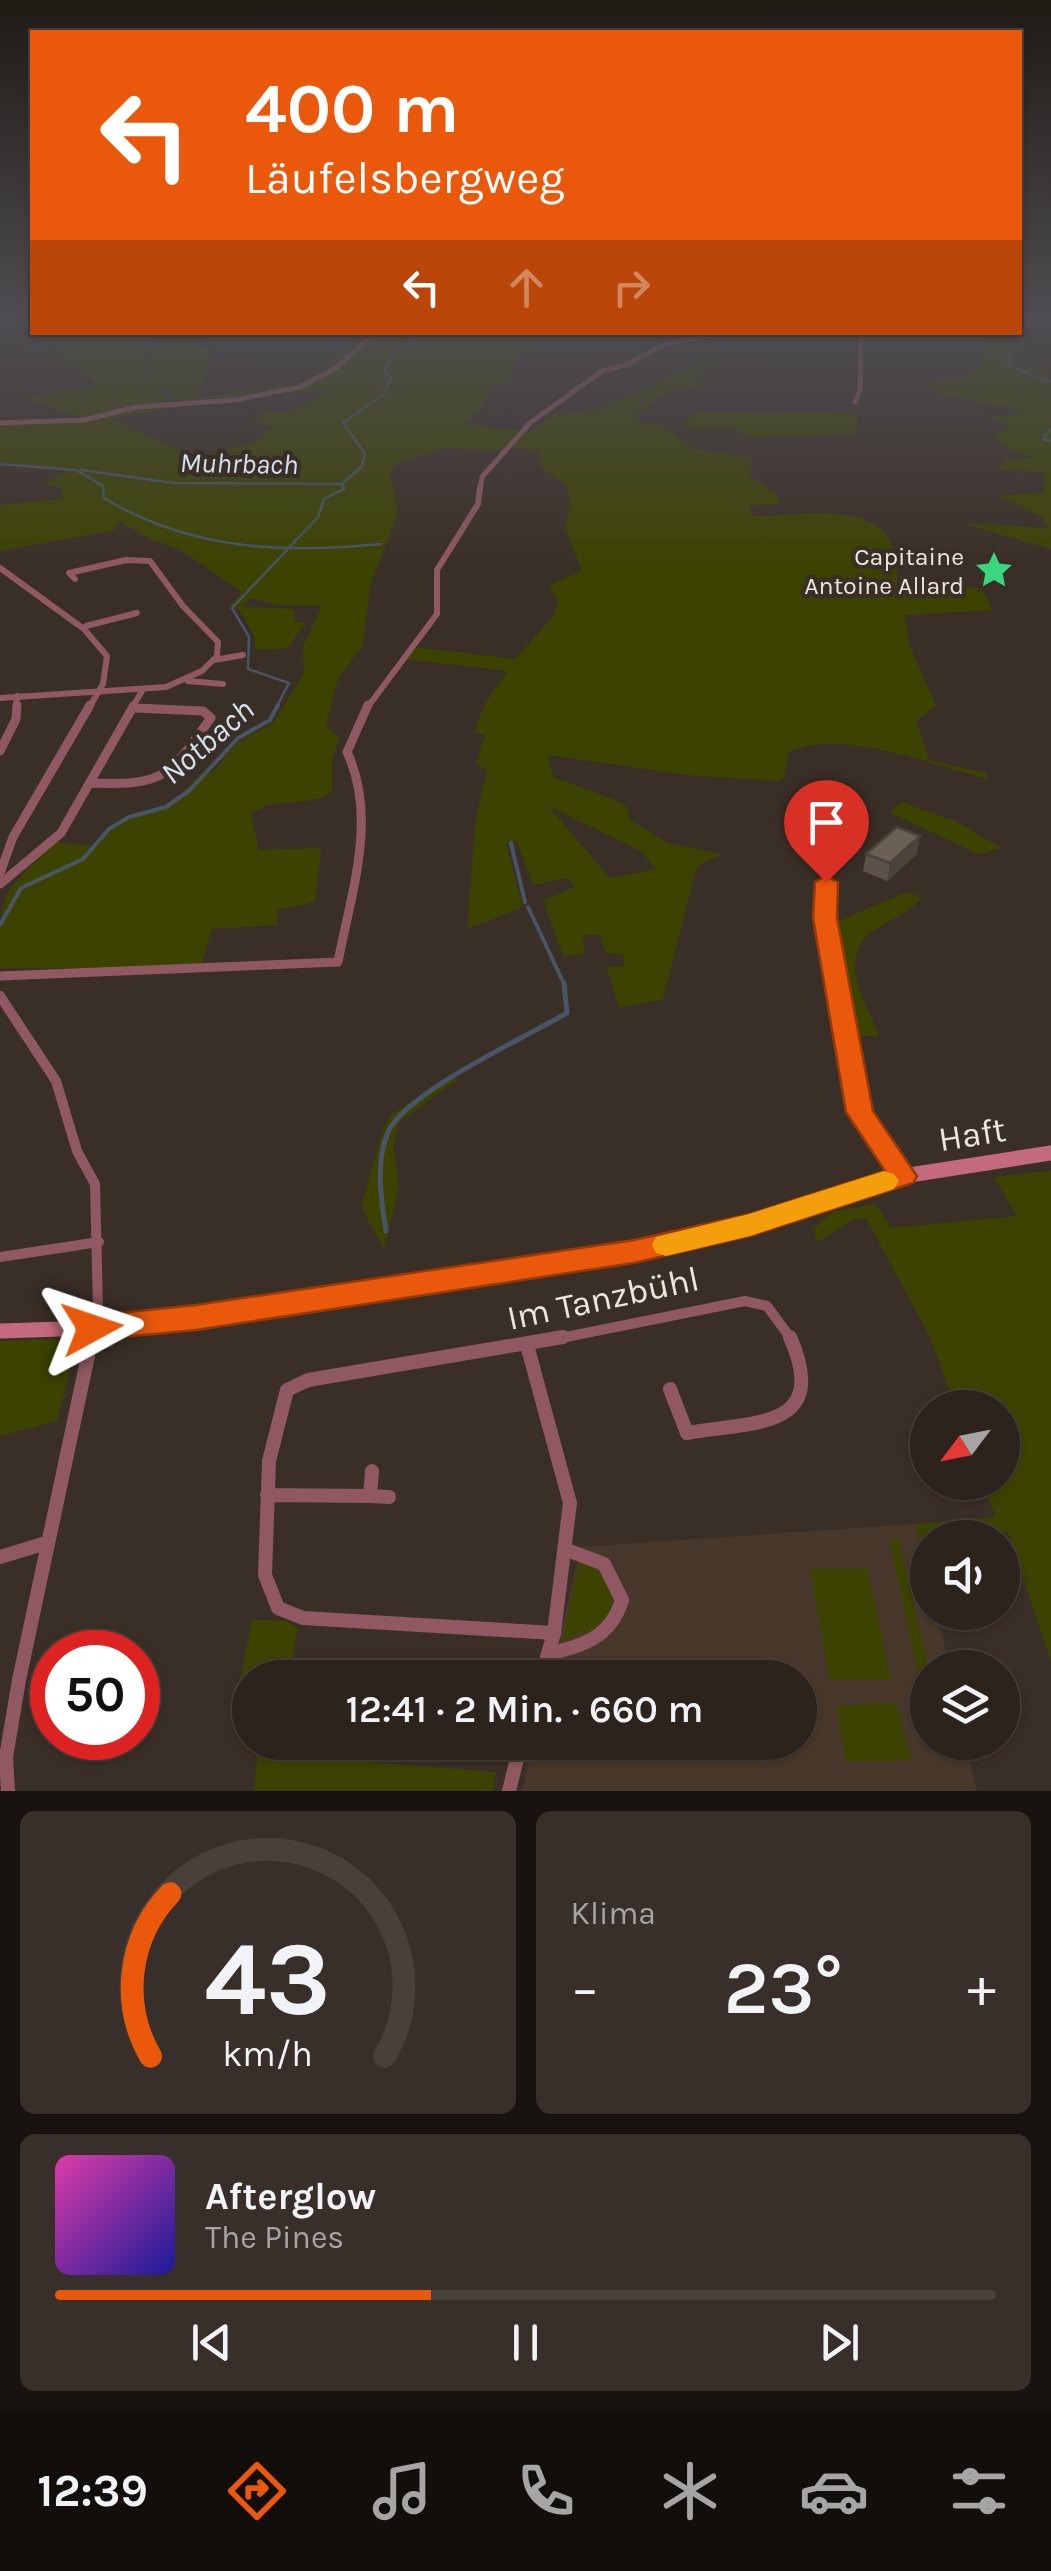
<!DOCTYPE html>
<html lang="de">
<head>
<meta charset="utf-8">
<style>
  body { margin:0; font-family:Karla,sans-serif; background:#382f2a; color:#f1f3f6; height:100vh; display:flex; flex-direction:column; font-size:38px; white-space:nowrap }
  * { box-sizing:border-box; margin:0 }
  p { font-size:32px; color:#a6a4a4 }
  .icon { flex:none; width:55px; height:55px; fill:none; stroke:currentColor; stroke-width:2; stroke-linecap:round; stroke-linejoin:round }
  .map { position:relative; height:1791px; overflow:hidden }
  .side { display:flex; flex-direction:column; gap:20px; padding:20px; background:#181310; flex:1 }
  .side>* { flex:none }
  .hud { position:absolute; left:30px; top:30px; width:992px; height:305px; border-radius:0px; box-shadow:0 2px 8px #0004,0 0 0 2px #48403b; background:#ea580c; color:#fff; overflow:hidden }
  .needle { width:65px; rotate:238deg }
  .fabs { position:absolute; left:910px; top:1390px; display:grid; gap:20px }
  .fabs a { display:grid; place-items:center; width:110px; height:110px; border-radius:50%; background:#2c231d; box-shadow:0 2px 8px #0004,0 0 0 2px #48403b; font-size:50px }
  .speed { position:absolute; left:30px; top:1630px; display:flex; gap:20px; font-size:50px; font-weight:700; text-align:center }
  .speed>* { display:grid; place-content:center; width:130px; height:130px; border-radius:50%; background:#2c231d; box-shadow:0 2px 8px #0004,0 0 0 2px #48403b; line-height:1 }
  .speed .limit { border:15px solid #d22; background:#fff; color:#111 }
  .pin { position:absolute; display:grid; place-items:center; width:85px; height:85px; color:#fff; margin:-102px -42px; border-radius:50% 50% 50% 0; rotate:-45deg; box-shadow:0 0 10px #0007 }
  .pin .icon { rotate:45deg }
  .me { position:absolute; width:110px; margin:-55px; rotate:85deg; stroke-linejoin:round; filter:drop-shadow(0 0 8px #0008) }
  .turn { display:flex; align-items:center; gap:35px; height:210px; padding:0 50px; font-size:45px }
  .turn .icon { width:130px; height:130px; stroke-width:2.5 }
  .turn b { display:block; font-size:70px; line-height:85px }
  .lanes { display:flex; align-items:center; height:95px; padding:0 50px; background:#0003; justify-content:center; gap:50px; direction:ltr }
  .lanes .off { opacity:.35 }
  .big { font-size:75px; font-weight:600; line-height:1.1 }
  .side .card { flex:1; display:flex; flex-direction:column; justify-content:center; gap:15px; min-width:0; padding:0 35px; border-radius:15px; background:#382f2a }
  .side .dial { align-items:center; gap:0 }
  .dial svg { height:260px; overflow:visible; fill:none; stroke:#48403b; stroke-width:7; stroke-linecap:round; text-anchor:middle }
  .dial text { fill:#f1f3f6; stroke:none }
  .song { display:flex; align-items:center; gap:30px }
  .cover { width:120px; height:120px; border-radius:15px; background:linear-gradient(135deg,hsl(320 70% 55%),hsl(240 70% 35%)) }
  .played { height:10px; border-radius:5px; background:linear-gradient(90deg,#ea580c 40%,#48403b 40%) }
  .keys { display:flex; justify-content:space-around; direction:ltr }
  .heat { display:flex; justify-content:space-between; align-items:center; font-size:55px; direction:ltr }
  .side .tiles { flex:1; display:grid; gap:20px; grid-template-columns:1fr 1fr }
  .card:last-child { grid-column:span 2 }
  .trip { position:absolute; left:232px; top:1660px; width:585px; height:100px; border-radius:50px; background:#2c231d; box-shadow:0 2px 8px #0004,0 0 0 2px #48403b; font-weight:600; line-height:100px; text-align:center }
  .menu { display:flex; height:160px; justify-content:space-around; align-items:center; background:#120e0c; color:#a6a4a4 }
  .menu .icon { width:70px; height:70px }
  .menu .on { color:#ea580c }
  .menu b { font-size:45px; color:#f1f3f6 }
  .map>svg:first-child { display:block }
  .built { fill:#48382b }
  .green { fill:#3c4300; fill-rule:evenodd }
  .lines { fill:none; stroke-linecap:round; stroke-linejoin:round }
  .stream-far2 { stroke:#475566; stroke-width:2.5 }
  .stream-far1 { stroke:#475566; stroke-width:4 }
  .stream { stroke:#475566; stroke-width:5 }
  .minor-far4 { stroke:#905862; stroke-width:5 }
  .minor-far3 { stroke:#905862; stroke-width:6 }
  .minor-far2 { stroke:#905862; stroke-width:9 }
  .minor-far1 { stroke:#905862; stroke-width:10 }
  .minor { stroke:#905862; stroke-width:14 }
  .secondary { stroke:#c36b7d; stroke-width:15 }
  .wall { fill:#5b5349 }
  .shaded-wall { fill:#4a433c }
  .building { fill:#6a6055; stroke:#4a433c; stroke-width:2.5 }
  .route { fill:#ea580c; stroke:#983908; stroke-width:2.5 }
  .slow { fill:#f59e0b }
  .labels { text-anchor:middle; stroke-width:9; stroke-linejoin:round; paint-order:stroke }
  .far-poi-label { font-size:25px; fill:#ede6e0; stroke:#3a2f27; text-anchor:end }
  .far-water-label { font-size:28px; font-style:italic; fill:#d3e1f1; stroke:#3a2f27 }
  .water-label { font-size:32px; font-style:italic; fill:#d3e1f1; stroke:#3a2f27 }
  .near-street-label { font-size:35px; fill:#ede6e0; stroke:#3a2f27 }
</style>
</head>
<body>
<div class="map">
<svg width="1051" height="1791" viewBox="0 0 1051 1791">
  <rect width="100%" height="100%" fill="#3a2f27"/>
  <path class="built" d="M916,1524l11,49 1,39 9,1 12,54 -21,1v74l38,1 11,48h-455l12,-48 266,-1v-64l-250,-1 31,-130z"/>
  <path class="green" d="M56,333h80l3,12h10l-5,22 11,19 15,14 -4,4 14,-2 -25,-21 -7,-22 11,-17 45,-3 -9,9 20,2 -19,49 106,-17 21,-12 41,-37h11l-39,34 -30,17 -196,35 86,38 54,-13 23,-16 -22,-7 19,-10 14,3 50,-24 -68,5c48,-10 77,-28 112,-62h162l-20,10 7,12h-11l-7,28 -17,2 -10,22 -17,18 56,5 -16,21 -61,-3 -47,14 -7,12 8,39 -28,73 -7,59 -25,34 -12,46 13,13 -7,23v31c-24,17 -57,3 -81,22l8,36 62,-2 -6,54 -38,8v15l-65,4 -12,40 -200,-1c0,-81 0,-71 56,-126l39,4c30,-39 49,-25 82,-49 9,-6 16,-16 23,-23l12,-1 26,-31 35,-19 31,-49 -1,-27 19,-41 -44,-1 -27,-7 -11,9 55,2 -1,12 11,2 -17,25 -32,2 -2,-14 -16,-28 -9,-1 13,-15 -61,-42 -32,-11 -30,-18 -4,9 -115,21v-46l62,-6v-11l-19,-4 25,-13 -68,-6v-41l83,-6 -60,-20 75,-13 -47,-36 10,-4 -7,-4z
    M986,339h37l-11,27 39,3 -4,8 4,3v169l-90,-26 88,5 -7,-11 -44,-21 46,-4v-20l-46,-2 8,-11 29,-1 -37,-14 -3,-10 15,-8 -26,-11h36l-8,-8c-31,1 -45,-13 -70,-11l-13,-17 42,-2 -3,-7h14l-1,-15 8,-12z
    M712,359l9,2 -30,20 19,4c-30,5 -56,6 -76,35l30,7 31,22 54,8 4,6 -5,14 27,14 6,13 -33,1 6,11c60,0 150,-23 143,68l85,4 10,22 -87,5 4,29 27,62 -20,15 13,39 57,13 1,6c-51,-13 -149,-53 -199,-26l-4,25 -7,3 -89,-6 -140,-20 5,22 67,25 7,5 3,13 38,23 53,11 -24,12 -34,133 -44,9 -12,-41h17l-1,-13 -17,-1 -6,-18h-17l1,19 -21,1 -20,-55 32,-13 -8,-9 -34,7 -16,-44 -11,2 17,64 -56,22 8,-105 12,-54 -11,-6 9,-29 -11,-3 12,-30 22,-31 -104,-12 9,-12 102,12 39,-43 4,-16 -8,-11 2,-5 30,-13 -17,-44 6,-29 -7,-15 -24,-16 -1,-17 -28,-2 14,-18 7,1 22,-17c53,2 108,-37 158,-55zM548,806l93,45 15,18 -46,9z
    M695,412l162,2v20l-113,3 -5,-8h-49l-7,-4z
    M901,802l54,19 46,27 -21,6 -90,-41z
    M908,892l14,6c-13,14 -30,21 -46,31 -42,27 -11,71 3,106l-27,3 -20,-110 6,-7z
    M453,1076l4,4 -58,42 -6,22 6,43 -15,62 -23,-42 24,-83 9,-11z
    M1051,1171v490l-43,-129 -88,7 -4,-15 80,-7 -13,-34 19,-1v-74l-46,-1 -26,-70 -64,-119 -12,1 -37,23 -3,-13 18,-17 44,-8 15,24 126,-12 -23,-39z
    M64,1339l11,13 -18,69 -57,15v-95z
    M889,1539h10l29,128 -1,49z
    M580,1559c29,13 42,41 22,67l-40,15z
    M810,1569h58l23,111h-62z
    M252,1620l34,1 12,7 -10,49 -38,1v32l-16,1z
    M896,1702l15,58 -65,2 -10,-56z
    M258,1753l18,2 220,17 -3,19h-239z"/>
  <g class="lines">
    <path class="stream-far2" d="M1008,332l7,12 -8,21 44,17
      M1051,429l-8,10 8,2
      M0,464l76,6 27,16 1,12c86,52 179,56 277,46
      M81,470l93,13 168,1
      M276,708l13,-25 -41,-14 1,-32 -17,-29 86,-91 6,-18 20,-10 -2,-5 20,-18 3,-12 -22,-31 41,-29 7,-17 -7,-6 14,-22 27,-17"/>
    <path class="stream-far1" d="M511,843l14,59
      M528,907l37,79
      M0,925l21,-37 62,-29 26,-30 20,-12 37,-10 24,-17 48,-52 32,-18 8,-15"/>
    <path class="stream" d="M386,1231c-5,-32 -11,-68 2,-99 18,-40 138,-95 179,-119l-3,-30"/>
    <path class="minor-far4" d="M1043,319l8,1
      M855,402l5,-12 1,-58
      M0,423l84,-3 53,-13 98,-7 65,-13 35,-18 41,-37
      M480,490l2,-13 48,-54 72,-52 26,-7 37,-20 65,-12"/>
    <path class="minor-far3" d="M0,568l84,61 23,27 -4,28 -14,24
      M86,626l51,-13
      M214,660l29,-5
      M188,681l35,3
      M0,698l166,-11 36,-16 15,-15 1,-14 -35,-36 -33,-45 -24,-1 -57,13 6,6
      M16,708l1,-12
      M132,708l10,-17
      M367,708l70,-94v-44l41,-66 2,-16"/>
    <path class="minor-far2" d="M0,751l16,-32 1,-14
      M91,783c76,3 77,-7 120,-65l-8,-7 -68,-3
      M0,873l13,-36 77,-132
      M826,882l-1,36 12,68
      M0,884l61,-51 73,-128
      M0,976l338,-14c13,-69 40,-144 9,-210l21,-47"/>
    <path class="minor-far1" d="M837,983l23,129 43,64
      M0,996l56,85 21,70 18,33 3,124 -7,32
      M0,1257l99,-15
      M551,1340l194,-39 22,5 25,34"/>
    <path class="minor" d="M527,1345l43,158 -16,130 -13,45
      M670,1389l17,44c67,-12 144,-3 103,-96
      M267,1495l103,1 2,-25
      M370,1496l19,1
      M0,1557l46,-14
      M554,1633l-251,-15 -25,-10 -13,-33 4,-114 18,-71 21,-10 255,-43
      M548,1654c35,-8 63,-17 74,-54l-18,-36 -37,-14
      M8,1791l-2,-34 13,-77 73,-343
      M509,1791l12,-49"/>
    <path class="secondary" d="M0,1331l92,-3 104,-11 438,-66 116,-26 153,-49 148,-23"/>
  </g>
  <path class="wall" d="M866,854h51l-30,27 -24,-10z"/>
  <path class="shaded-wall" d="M920,836l-3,18 -30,27 3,-18z"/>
  <path class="building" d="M897,827l23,9 -30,27 -24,-9z"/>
  <linearGradient id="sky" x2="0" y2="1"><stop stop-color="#201a15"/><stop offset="0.56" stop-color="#4f4d52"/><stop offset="1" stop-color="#4f4d52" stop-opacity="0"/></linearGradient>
  <rect width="1051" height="570" fill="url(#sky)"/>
  <path class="route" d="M826,876l12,6 -1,36 36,193 44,65 -4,7 -163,53 -116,27 -438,67 -104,10 -11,-3 -4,-9 4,-9 11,-3 104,-11 438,-65 116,-26 135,-43 -39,-59 -33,-194 2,-36z"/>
  <path class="slow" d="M884,1171l10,3 5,7 -5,8 -144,47 -84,20 -10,-3 -4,-8 4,-8 93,-23z"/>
  <defs>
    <g id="sight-bare" transform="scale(3)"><path d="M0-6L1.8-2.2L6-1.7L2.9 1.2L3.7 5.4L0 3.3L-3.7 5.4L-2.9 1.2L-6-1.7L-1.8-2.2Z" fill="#3bd77f" stroke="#3a2f27" stroke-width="2.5" paint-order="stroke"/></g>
  </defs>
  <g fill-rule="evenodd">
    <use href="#sight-bare" x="994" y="570"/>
  </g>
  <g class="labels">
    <g class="far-poi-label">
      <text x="964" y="565">Capitaine<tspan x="964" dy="29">Antoine Allard</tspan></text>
    </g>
    <g class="far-water-label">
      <text transform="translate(239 463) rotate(1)" y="10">Muhrbach</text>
    </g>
    <g class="water-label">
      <text transform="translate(207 741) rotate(-41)" y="11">Notbach</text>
    </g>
    <g class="near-street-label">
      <text transform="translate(972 1134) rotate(-9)" y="12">Haft</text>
      <text transform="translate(603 1298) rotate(-12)" y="12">Im Tanzbühl</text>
    </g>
  </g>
</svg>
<div class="fabs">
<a><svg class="needle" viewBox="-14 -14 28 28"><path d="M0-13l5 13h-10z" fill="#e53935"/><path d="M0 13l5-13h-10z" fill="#a6a4a4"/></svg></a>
<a><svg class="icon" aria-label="sound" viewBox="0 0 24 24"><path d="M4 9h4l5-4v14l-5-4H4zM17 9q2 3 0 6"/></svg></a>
<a><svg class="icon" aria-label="layers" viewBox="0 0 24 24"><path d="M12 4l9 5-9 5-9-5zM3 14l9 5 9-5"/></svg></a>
</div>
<div class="speed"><div class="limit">50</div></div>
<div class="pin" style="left:826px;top:882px;background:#d93025"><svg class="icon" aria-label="arrive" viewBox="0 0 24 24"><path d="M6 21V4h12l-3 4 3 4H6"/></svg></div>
<svg class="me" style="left:92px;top:1328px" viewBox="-20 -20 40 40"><path d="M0-17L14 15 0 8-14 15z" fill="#ea580c" stroke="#fff" stroke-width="4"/></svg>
<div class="trip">12:41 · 2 Min. · 660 m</div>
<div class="hud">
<div class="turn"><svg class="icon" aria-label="left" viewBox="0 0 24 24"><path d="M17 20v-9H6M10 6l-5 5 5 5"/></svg><div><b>400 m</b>Läufelsbergweg</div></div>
<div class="lanes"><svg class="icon" aria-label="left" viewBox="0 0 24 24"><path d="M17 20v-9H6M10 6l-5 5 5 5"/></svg><svg class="icon off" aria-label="ahead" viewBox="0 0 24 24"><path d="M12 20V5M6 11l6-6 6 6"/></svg><svg class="icon off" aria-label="right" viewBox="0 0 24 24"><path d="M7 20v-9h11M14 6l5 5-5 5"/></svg></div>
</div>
</div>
<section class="side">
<div class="tiles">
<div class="card dial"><svg viewBox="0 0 100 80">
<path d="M14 69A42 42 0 1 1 86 69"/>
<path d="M14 69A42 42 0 0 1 20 19" stroke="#ea580c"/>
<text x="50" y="56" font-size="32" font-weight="700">43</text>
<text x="50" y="72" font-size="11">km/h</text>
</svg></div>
<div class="card"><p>Klima</p>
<div class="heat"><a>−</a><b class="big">23°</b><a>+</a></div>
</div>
<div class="card">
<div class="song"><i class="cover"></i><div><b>Afterglow</b><p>The Pines</p></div></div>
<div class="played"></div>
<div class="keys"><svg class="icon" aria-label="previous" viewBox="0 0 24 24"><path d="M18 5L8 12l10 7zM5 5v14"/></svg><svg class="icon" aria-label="pause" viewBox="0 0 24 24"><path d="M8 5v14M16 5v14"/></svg><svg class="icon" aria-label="next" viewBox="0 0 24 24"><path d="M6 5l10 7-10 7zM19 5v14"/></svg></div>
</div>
</div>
</section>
<nav class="menu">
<b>12:39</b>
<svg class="icon on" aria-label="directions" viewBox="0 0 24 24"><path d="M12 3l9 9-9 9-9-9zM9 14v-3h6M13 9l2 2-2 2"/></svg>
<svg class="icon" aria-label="music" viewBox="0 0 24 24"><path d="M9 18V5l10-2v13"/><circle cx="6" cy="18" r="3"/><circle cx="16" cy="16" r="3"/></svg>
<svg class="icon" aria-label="phone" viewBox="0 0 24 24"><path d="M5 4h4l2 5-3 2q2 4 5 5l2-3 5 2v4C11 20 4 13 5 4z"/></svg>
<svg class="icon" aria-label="climate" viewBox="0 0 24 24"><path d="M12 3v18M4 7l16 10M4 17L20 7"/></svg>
<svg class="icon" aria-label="car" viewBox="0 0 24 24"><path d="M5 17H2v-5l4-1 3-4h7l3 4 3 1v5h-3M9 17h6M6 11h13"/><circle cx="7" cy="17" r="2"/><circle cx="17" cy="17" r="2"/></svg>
<svg class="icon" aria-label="filters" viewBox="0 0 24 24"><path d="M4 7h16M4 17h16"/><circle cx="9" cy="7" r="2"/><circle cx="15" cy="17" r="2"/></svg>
</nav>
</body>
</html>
